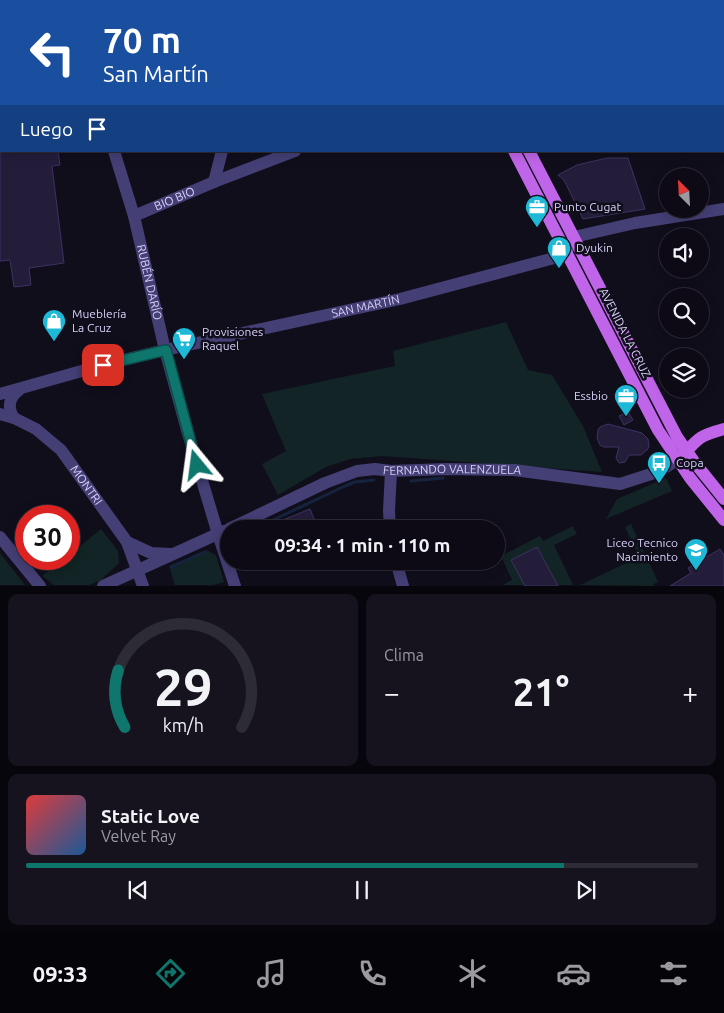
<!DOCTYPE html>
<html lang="es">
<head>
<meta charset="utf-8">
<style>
  body { margin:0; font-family:Ubuntu,sans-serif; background:#16131e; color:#f1f3f6; height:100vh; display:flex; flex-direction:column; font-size:19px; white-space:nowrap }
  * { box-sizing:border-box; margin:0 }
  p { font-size:16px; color:#9a9aa0 }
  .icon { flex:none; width:28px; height:28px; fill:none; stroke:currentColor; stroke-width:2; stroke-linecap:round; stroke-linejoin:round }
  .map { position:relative; height:586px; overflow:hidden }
  .drawer { display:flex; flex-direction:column; gap:8px; padding:8px; background:#07060c; flex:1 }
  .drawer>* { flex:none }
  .banner { position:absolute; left:0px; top:0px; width:725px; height:152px; box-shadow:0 2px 12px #0003,0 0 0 1px #2d2b34; background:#1a4fa0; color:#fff; overflow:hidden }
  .needle { width:32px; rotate:336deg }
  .buttons { position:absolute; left:659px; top:168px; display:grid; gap:10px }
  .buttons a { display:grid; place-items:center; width:50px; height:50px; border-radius:50%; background:#0d0a15; box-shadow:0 2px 12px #0003,0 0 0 1px #2d2b34; font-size:25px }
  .speed { position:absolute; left:15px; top:505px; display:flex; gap:10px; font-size:25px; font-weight:700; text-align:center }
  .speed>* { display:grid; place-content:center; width:65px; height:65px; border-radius:50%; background:#0d0a15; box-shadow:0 2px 12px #0003,0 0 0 1px #2d2b34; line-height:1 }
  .speed .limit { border:8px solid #d22; background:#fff; color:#111 }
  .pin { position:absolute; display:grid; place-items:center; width:42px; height:42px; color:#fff; margin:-21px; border-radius:10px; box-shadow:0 2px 8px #0006 }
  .me { position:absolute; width:55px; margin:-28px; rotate:344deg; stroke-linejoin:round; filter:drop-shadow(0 0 4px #0008) }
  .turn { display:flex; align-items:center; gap:18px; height:105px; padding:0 20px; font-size:22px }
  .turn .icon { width:65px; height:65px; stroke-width:2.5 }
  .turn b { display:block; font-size:35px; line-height:42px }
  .then { display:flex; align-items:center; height:48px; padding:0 20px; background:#0003; gap:10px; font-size:19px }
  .big { font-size:38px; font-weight:700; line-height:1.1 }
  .drawer .tile { flex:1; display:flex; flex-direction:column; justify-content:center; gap:8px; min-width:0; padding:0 18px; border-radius:10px; background:#16131e }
  .drawer .dial { align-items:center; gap:0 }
  .dial svg { height:130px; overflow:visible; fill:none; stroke:#2d2b34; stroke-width:7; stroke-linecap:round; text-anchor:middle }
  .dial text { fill:#f1f3f6; stroke:none }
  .song { display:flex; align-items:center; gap:15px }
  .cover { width:60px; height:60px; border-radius:8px; background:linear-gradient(135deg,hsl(0 70% 55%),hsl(210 70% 35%)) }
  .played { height:5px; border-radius:2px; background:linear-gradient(90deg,#0f766e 80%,#2d2b34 80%) }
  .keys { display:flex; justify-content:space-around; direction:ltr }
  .heat { display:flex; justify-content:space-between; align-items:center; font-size:28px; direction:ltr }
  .drawer .tiles { flex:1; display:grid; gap:8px; grid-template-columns:1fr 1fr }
  .tile:last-child { grid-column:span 2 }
  .trip { position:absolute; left:220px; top:520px; width:285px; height:50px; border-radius:25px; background:#0d0a15; box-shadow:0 2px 12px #0003,0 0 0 1px #2d2b34; font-weight:700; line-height:50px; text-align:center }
  .dock { display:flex; height:80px; justify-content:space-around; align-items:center; background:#050408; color:#9a9aa0 }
  .dock .icon { width:35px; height:35px }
  .dock .selected { color:#0f766e }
  .dock b { font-size:22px; color:#f1f3f6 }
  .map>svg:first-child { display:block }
  .green { fill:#122425 }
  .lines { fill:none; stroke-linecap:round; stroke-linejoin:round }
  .stream { stroke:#15233f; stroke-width:3 }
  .building { fill:#241d3a; stroke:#3e3263 }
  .minor { stroke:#443f75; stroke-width:12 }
  .major { stroke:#c065e9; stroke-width:12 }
  .route-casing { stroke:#0a4d48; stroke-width:12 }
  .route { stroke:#0f766e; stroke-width:9 }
  .labels { text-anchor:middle; stroke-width:5; stroke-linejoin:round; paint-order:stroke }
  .street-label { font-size:12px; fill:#d7d0f8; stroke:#110e1c }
  .poi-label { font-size:12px; fill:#d7d0f8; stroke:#110e1c; text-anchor:start }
</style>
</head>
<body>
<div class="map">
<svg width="724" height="586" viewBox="0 0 724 586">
  <rect width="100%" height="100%" fill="#110e1c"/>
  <path class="green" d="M506,322l22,48 24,5 31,51 19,46 -219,-16 -33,3 -24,8 -48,28 -16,-31 24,-13 -24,-57 133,-28 -2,-15z
    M666,478l6,13 -66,28 11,-20z
    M631,524l27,58 -5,2 1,2 -74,-1 59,-28 -14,-30z
    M573,526l4,8 -23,11 19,40h-70l9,-5 -11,-24 39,-20 3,5z
    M101,529l17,22 1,12 -18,17 -12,5h-35l-12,-9 22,-17h5v-4z
    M206,550l10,5 8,27 -11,3h-38l-6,-19z
    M0,553l25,32h-25z"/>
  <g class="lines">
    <path class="stream" d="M411,481l32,-3
      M254,529l91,-43 10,-4 19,-2
      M171,567l34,-15"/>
  </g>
  <path class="building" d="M0,151h58l2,14 -8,1 12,97 -35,5 2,17 -17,2 -4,-27 -10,1z
    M607,158h21l17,51 -62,10 -19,-39 -6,-5 19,-10z
    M628,412l5,8 -9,5 -5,-9z
    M608,424l34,9 6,6 1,8 -2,3 -6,5h-12l-4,7 -6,1 -3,-5 3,-11h-15l-4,-2 -3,-7 1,-8 2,-3z
    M310,509l8,20h-55v-1z
    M537,547l21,39h-33l-14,-26z
    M720,549l4,6v31h-54l21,-13 -3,-5z"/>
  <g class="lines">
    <g class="minor">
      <path d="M35,1v-1"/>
      <path d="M264,1l1,-1"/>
      <path d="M0,56l1,-2"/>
      <path id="s1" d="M114,151l20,65 31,134 22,80 31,104 17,52"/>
      <path d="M214,182l8,-31"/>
      <path id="s2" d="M134,216l80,-34 81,-31"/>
      <path id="s3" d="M0,394l103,-29 62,-15 235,-51 158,-42 9,-6 7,-14 61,-14 89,-14"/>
      <path id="s4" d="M0,414l14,4 22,11 25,21 66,92 16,44"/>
      <path d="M14,418c-7,-10 -5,-21 5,-28"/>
      <path id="s5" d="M229,529l96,-46 32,-12 18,-2 16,2 55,-2 68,1 106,14 31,-10 15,-7 15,-10"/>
      <path d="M390,529l-1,-18 2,-40"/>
      <path d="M0,537l40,49"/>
      <path d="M127,542l24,11 19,1"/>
      <path d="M396,561l7,25"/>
      <path d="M103,586l121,-55"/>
    </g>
    <path class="major" d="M436,0l1,1
      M453,0l1,1
      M514,151l144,279 32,48 34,42
      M529,151l148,286 18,26 29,36
      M681,457c18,-19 17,-21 43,-28"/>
  </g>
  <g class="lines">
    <g class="route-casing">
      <path id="route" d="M103,365l63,-15 31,115"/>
    </g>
    <use href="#route" class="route"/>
  </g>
  <defs>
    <g id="office-pin" transform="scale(1.25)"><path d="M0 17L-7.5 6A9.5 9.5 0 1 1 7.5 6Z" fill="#1eb9d6" stroke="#110e1c"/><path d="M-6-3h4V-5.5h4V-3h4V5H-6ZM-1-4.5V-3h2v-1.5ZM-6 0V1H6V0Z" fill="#fff"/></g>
    <g id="shop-pin" transform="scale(1.25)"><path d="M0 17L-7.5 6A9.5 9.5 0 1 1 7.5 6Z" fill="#1eb9d6" stroke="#110e1c"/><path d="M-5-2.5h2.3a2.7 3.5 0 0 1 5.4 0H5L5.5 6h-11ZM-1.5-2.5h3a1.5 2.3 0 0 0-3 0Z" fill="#fff"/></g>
    <g id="supermarket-pin" transform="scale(1.25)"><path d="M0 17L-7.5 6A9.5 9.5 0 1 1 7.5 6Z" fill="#1eb9d6" stroke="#110e1c"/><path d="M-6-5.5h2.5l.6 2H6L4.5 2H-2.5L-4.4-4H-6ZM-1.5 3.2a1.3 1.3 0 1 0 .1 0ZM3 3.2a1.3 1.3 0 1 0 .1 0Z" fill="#fff"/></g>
    <g id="bus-pin" transform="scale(1.25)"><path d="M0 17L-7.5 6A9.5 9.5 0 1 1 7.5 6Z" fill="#1eb9d6" stroke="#110e1c"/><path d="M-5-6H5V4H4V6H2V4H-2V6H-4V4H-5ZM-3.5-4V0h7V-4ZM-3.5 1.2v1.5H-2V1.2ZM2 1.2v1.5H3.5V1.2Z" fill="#fff"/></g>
    <g id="school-pin" transform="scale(1.25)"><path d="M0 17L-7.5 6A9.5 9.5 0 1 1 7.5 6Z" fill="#1eb9d6" stroke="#110e1c"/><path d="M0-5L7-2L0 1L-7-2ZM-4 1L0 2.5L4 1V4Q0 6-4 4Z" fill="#fff"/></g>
  </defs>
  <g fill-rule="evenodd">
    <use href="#office-pin" x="537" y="207"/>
    <use href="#shop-pin" x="559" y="248"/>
    <use href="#shop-pin" x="54" y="321"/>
    <use href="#supermarket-pin" x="184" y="339"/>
    <use href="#office-pin" x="626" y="396"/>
    <use href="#bus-pin" x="659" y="463"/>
    <use href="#school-pin" x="696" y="550"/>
  </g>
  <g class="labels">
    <g class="street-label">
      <text dy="4" stroke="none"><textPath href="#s2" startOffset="44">BIO BIO</textPath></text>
      <text dy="4" stroke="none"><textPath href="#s1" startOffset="136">RUBÉN DARÍO</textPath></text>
      <text dy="4" stroke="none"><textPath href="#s3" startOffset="376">SAN MARTÍN</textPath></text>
      <text transform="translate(625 333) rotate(63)" y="4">AVENIDA LA CRUZ</text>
      <text dy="4" stroke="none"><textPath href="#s5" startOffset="236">FERNANDO VALENZUELA</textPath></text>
      <text dy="4" stroke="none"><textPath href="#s4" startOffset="115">MONTRI</textPath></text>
    </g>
    <g class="poi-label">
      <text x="554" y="211">Punto Cugat</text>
      <text x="576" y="252">Dyukin</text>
      <text x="72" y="318">Mueblería<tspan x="72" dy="14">La Cruz</tspan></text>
      <text x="202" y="336">Provisiones<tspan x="202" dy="14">Raquel</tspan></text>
      <text x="608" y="400" text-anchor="end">Essbio</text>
      <text x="676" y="467">Copa</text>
      <text x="678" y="547" text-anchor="end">Liceo Tecnico<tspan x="678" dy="14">Nacimiento</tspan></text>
    </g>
  </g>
</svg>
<div class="buttons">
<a><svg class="needle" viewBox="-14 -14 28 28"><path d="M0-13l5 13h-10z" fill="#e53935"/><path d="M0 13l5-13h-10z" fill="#9a9aa0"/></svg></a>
<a><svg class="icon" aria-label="sound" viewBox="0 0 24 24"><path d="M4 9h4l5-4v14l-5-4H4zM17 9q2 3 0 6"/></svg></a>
<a><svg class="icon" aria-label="search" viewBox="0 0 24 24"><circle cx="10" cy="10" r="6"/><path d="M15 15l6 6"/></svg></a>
<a><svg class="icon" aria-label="layers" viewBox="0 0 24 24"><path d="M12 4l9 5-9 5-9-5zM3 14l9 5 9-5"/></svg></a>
</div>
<div class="speed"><div class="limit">30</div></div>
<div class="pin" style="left:103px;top:365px;background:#d93025"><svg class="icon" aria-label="arrive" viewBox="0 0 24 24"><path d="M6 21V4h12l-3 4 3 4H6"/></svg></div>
<svg class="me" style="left:197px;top:465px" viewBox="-20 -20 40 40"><path d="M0-17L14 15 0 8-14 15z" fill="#0f766e" stroke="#fff" stroke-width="4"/></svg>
<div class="trip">09:34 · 1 min · 110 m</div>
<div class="banner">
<div class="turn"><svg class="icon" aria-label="left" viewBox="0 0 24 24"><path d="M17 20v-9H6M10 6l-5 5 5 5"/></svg><div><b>70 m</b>San Martín</div></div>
<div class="then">Luego<svg class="icon" aria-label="arrive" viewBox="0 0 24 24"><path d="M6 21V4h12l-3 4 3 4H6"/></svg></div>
</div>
</div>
<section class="drawer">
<div class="tiles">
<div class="tile dial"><svg viewBox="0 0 100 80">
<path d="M14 69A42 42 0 1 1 86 69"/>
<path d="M14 69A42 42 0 0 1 10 34" stroke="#0f766e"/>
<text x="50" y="56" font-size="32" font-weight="700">29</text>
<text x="50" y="72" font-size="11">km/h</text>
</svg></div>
<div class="tile"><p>Clima</p>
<div class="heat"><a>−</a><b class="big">21°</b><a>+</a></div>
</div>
<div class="tile">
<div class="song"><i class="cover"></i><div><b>Static Love</b><p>Velvet Ray</p></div></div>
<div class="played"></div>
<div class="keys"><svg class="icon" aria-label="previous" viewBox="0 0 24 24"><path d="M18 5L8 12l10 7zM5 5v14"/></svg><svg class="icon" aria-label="pause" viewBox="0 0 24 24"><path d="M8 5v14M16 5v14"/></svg><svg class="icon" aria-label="next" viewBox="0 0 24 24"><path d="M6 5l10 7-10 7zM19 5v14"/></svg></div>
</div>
</div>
</section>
<nav class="dock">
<b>09:33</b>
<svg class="icon selected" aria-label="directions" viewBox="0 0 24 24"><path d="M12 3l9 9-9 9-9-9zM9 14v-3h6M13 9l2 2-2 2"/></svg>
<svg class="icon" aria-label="music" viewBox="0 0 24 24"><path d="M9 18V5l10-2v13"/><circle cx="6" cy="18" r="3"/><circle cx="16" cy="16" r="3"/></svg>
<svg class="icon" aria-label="phone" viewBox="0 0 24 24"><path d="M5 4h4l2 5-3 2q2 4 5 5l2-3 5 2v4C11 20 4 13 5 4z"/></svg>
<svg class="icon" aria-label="climate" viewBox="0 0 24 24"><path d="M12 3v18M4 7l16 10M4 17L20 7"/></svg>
<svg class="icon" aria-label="car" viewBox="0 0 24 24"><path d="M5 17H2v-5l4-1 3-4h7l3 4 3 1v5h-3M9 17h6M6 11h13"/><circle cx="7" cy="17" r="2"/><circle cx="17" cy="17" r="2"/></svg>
<svg class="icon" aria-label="filters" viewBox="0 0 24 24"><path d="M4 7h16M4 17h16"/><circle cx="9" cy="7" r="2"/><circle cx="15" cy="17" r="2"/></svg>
</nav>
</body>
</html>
